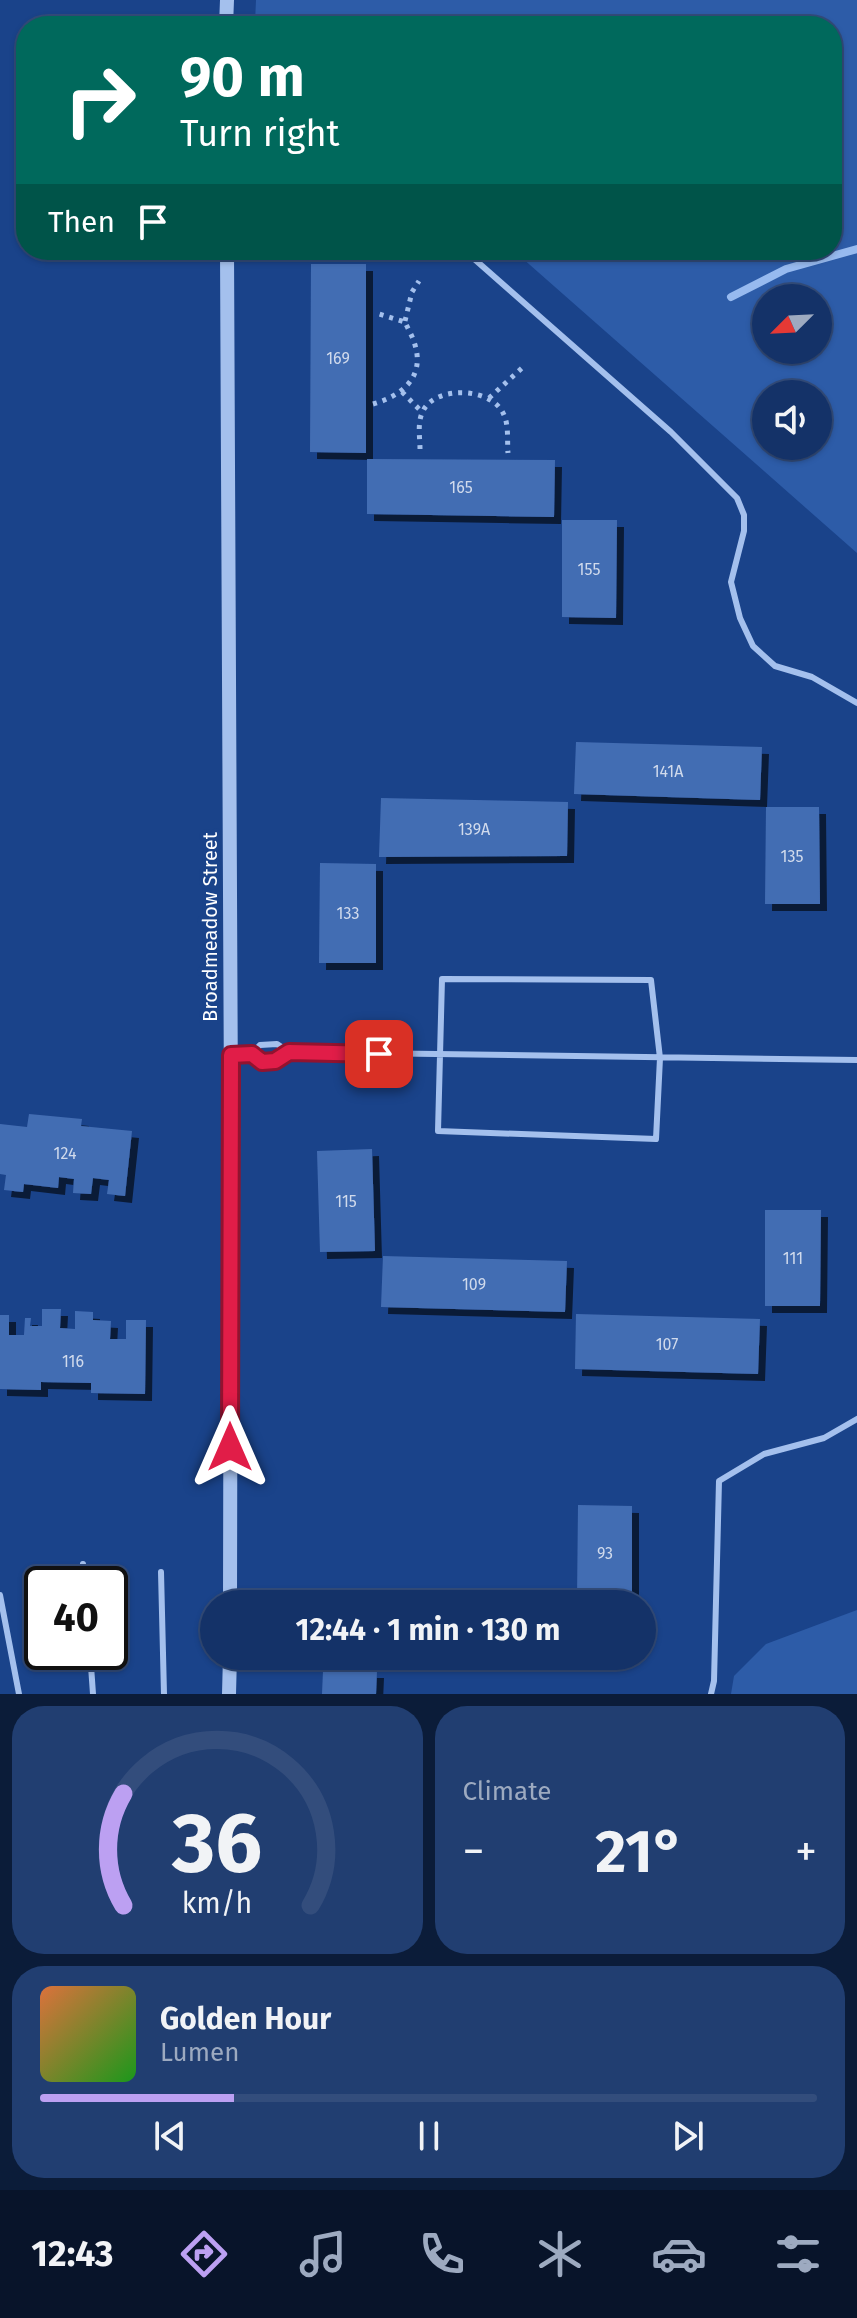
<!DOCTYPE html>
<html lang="en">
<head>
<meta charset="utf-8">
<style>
  body { margin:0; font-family:"Fira Sans",sans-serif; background:#213e71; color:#f1f3f6; height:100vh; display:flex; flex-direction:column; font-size:30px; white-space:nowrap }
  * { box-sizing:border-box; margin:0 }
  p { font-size:26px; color:#9daac0 }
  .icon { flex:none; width:44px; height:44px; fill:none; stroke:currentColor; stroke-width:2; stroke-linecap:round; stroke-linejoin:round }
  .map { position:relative; height:1694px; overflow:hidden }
  .sheet { display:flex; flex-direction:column; gap:12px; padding:12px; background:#0b1c39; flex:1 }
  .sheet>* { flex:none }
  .guide { position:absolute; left:16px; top:16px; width:826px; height:244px; border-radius:32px; box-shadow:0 2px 6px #0004,0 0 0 2px #334d7c; background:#00695c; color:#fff; overflow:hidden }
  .needle { width:52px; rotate:246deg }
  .buttons { position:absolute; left:752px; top:284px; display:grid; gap:16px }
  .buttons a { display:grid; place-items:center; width:80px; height:80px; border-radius:50%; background:#143268; box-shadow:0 2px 6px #0004,0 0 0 2px #334d7c; font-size:40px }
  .speed { position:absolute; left:24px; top:1566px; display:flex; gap:16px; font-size:40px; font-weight:700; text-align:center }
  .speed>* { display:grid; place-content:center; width:104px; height:104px; border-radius:50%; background:#143268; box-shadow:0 2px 6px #0004,0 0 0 2px #334d7c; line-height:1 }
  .speed .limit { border:4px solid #111; border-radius:12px; background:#fff; color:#111 }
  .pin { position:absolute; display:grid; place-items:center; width:68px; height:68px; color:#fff; margin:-34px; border-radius:16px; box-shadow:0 4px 12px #0006 }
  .me { position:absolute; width:88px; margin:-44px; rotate:0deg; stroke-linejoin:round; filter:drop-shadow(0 0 6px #0008) }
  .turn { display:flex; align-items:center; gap:28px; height:168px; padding:0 32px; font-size:36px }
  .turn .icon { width:104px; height:104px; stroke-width:2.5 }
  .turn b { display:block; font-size:56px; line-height:68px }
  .then { display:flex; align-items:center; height:76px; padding:0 32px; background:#0003; gap:16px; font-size:30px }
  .big { font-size:60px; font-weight:700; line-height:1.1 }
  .sheet .widget { flex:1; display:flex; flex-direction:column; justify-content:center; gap:12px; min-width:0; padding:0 28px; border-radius:32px; background:#213e71 }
  .sheet .dial { align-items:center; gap:0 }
  .dial svg { height:208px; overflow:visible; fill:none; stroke:#334d7c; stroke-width:7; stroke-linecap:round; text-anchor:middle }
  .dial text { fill:#f1f3f6; stroke:none }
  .song { display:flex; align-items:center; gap:24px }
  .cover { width:96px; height:96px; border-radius:12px; background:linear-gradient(135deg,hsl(20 70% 55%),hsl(120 70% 35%)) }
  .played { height:8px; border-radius:4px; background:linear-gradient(90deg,#bca0f2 25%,#334d7c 25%) }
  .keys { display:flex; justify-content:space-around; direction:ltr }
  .heat { display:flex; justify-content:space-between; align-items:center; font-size:44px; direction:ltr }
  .sheet .tiles { flex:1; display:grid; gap:12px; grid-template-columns:1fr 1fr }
  .widget:last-child { grid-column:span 2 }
  .trip { position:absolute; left:200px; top:1590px; width:456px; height:80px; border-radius:40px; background:#143268; box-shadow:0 2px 6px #0004,0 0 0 2px #334d7c; font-weight:700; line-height:80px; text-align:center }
  .tab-bar { display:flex; height:128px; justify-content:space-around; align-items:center; background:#08142a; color:#9daac0 }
  .tab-bar .icon { width:56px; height:56px }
  .tab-bar .selected { color:#bca0f2 }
  .tab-bar b { font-size:36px; color:#f1f3f6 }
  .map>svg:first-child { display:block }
  .green { fill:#2d5ca8; fill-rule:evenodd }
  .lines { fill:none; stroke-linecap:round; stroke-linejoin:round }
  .stream { stroke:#97baef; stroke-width:8 }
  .building { fill:#436db3; filter:url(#shadow) }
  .path { stroke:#a4c0ed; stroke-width:5; stroke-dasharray:4 6; stroke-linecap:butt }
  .service { stroke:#a4c0ed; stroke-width:6 }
  .tertiary { stroke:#a4c0ed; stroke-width:14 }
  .route-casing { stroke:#92132f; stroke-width:20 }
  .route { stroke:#e11d48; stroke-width:14 }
  .labels { text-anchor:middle; stroke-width:8; stroke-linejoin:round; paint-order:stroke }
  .number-label { font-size:16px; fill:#d0daec }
  .street-label { font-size:20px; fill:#fff; stroke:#1a438a }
</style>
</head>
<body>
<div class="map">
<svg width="857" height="1694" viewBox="0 0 857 1694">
  <defs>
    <filter id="shadow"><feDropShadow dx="7" dy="7" stdDeviation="0" flood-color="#0009"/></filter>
  </defs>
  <rect width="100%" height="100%" fill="#1a438a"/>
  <path class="green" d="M256,0h601v553l-344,-303h319v-224h-574l-3,-3zM766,298h52v52h-52zM818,394v52h-52v-52z
    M857,1610v84h-126l3,-18 32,-32z"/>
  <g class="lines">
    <path class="stream" d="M731,297l55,-28 71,-20"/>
  </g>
  <path class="building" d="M311,264h55v189l-56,-1z
    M367,459l188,1 -1,57 -187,-3z
    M562,520h55l-1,98 -54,-1z
    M576,742l186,5 -2,53 -186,-6z
    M381,798l187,4 -1,54 -188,1z
    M766,807h53l1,97h-55z
    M320,863l56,1v99h-57z
    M29,1114l53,5 -1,7 51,5 -7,65 -18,-2 2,-14 -16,-2 -2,16 -18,-1 1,-14 -15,-2 -1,11 -34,-4 -1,8 -19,-2 2,-15 -6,-1v-50l27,3z
    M372,1149l3,102 -55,1 -3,-101z
    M765,1210h56l-1,96h-55z
    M383,1256l184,5 -2,51 -184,-5z
    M42,1309h19l-1,19 15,1v-18l18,1v8l18,1 -1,18h16v-19h20l-1,74 -54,-1v-10l-50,-1v8l-41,-1v-74h9v20h15l1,-17h6l-1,8h12z
    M576,1314l184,5 -2,55 -183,-5z
    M578,1505l54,1v95h-55z
    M382,1656h186v8l-186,-2z
    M323,1671h54l-1,23h-54z"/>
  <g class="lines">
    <path class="path" d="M405,321l7,-29 7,-11
      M402,392l20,20
      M489,398l33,-30
      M373,404c28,-8 52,-26 42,-59 -2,-8 -7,-16 -10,-23l-29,-9
      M420,449c0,-11 -3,-27 3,-38 12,-26 70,-24 81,4 5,11 3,27 4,38"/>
    <path class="service" d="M464,250l207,182 66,66 7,17v16l-13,51 9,36 13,28 22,20 37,11 45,26
      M442,979l209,1 9,78 -4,81 -218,-8z
      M289,1052l568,8
      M231,1055l21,-1 10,8 13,-1 14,-9 -12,-8 -17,1 -8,9
      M83,1564l2,20
      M161,1572l3,122
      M0,1595l19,99
      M90,1652l3,42
      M711,1694l3,-13 5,-200 45,-27 60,-16 33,-19"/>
    <path class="tertiary" d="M226,26l1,-26
      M227,250l4,856 -1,498
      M229,1694l1,-38"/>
  </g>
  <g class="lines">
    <g class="route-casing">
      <path id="route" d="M230,1447l1,-392 21,-1 10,8 13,-1 14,-9 90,2"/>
    </g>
    <use href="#route" class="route"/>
  </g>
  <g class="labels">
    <g class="number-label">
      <text x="338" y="364">169</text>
      <text x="461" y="493">165</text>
      <text x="589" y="575">155</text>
      <text x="668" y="777">141A</text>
      <text x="474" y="835">139A</text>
      <text x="792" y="862">135</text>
      <text x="348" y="919">133</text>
      <text x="65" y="1159">124</text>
      <text x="346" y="1207">115</text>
      <text x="793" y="1264">111</text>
      <text x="474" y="1290">109</text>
      <text x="667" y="1350">107</text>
      <text x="73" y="1367">116</text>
      <text x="605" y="1559">93</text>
    </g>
    <g class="street-label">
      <text transform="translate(210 927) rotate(-90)" y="7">Broadmeadow Street</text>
    </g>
  </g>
</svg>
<div class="buttons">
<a><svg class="needle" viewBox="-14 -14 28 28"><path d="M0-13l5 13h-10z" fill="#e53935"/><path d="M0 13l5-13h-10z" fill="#9daac0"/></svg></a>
<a><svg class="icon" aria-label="sound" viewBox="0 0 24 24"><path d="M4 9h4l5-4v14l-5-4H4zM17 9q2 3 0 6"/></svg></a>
</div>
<div class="speed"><div class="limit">40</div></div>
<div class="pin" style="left:379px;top:1054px;background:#d93025"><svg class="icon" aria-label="arrive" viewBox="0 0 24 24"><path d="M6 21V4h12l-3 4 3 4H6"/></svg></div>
<svg class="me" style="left:230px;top:1447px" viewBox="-20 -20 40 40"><path d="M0-17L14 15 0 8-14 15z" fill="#e11d48" stroke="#fff" stroke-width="4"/></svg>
<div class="trip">12:44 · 1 min · 130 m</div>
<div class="guide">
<div class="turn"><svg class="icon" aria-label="right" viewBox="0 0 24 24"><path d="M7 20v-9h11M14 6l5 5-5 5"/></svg><div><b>90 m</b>Turn right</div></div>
<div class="then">Then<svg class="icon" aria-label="arrive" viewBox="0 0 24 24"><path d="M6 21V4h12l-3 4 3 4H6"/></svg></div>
</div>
</div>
<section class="sheet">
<div class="tiles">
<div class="widget dial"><svg viewBox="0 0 100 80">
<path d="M14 69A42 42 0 1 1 86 69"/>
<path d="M14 69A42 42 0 0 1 14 26" stroke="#bca0f2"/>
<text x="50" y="56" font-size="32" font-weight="700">36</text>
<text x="50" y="72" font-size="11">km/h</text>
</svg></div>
<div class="widget"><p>Climate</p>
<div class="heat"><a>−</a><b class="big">21°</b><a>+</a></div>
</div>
<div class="widget">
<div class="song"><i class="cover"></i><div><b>Golden Hour</b><p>Lumen</p></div></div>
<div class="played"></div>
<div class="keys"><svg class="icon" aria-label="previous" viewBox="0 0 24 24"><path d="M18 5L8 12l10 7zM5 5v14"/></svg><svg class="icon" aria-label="pause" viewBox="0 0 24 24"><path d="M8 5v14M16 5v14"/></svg><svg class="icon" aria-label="next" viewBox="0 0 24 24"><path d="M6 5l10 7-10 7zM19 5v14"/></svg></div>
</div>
</div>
</section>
<nav class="tab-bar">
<b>12:43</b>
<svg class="icon selected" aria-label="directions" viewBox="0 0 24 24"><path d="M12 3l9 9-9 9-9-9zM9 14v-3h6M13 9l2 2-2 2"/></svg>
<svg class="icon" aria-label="music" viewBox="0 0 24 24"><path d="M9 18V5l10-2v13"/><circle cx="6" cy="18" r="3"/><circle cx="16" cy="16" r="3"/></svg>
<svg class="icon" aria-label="phone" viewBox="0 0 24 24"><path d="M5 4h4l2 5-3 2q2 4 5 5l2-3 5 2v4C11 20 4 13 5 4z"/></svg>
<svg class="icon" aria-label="climate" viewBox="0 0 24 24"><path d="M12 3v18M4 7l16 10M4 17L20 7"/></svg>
<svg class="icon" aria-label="car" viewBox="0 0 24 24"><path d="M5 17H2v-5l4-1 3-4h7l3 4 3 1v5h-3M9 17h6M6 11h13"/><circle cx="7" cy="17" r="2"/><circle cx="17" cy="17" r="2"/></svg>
<svg class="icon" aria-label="filters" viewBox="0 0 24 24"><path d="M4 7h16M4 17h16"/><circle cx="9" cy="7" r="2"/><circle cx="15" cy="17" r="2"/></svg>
</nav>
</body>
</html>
